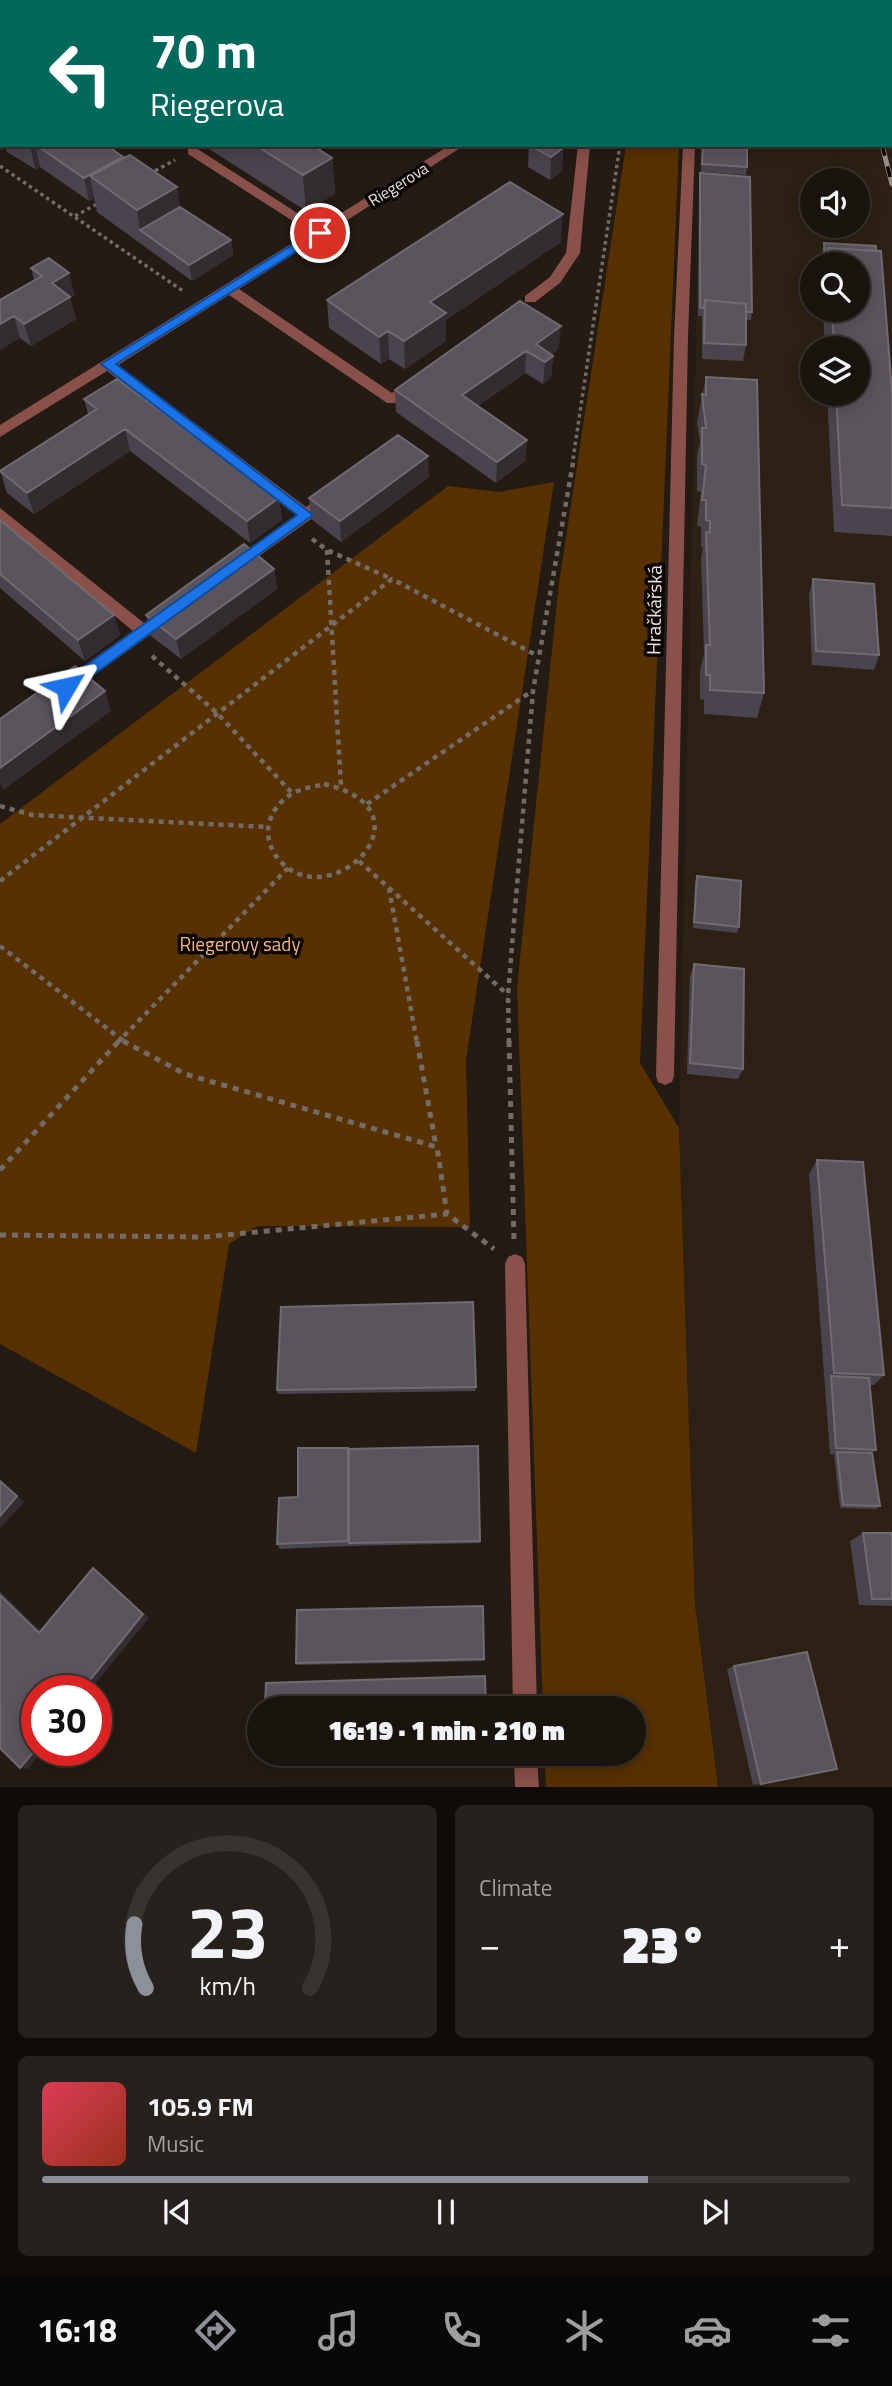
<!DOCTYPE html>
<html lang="en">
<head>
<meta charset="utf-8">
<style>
  body { margin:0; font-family:"Titillium Web",sans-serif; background:#27211d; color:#f1f3f6; height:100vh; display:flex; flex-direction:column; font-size:26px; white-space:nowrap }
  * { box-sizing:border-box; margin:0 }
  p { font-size:23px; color:#9f9e9e }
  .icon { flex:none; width:38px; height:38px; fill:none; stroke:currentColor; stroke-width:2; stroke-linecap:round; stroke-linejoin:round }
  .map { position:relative; height:1787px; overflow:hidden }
  .drawer { display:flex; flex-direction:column; gap:18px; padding:18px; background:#0e0b08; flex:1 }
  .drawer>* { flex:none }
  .hud { position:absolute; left:0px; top:0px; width:892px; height:147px; box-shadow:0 4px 18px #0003,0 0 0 2px #38332f; background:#00695c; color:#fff; overflow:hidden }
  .fabs { position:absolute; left:800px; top:168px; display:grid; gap:14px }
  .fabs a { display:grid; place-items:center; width:70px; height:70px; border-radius:50%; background:#1a140f; box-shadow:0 4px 18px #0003,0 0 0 2px #38332f; font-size:35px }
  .speed { position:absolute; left:21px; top:1675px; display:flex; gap:14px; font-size:35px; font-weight:700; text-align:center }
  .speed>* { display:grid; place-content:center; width:91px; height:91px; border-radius:50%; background:#1a140f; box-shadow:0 4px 18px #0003,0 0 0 2px #38332f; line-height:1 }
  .speed .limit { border:10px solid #d22; background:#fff; color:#111 }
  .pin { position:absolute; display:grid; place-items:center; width:60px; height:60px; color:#fff; margin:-30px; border:4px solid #fff; border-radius:50%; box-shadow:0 2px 7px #0007 }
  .me { position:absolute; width:77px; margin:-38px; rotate:54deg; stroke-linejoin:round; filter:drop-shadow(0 0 5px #0008) }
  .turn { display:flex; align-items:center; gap:24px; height:147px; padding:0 35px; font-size:32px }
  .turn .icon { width:91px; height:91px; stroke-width:2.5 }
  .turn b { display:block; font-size:49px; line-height:60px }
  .big { font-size:52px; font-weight:800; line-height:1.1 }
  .drawer .widget { flex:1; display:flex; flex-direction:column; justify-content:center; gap:10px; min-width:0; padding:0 24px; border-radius:10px; background:#27211d }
  .drawer .dial { align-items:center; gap:0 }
  .dial svg { height:182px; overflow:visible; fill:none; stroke:#38332f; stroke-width:7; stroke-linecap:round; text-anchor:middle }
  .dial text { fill:#f1f3f6; stroke:none }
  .song { display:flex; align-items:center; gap:21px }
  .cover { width:84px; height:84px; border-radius:10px; background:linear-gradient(135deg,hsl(350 70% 55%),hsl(10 70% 35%)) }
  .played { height:7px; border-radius:4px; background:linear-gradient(90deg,#8c9099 75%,#38332f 75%) }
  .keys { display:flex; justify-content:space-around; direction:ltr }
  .heat { display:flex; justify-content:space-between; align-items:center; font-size:38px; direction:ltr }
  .drawer .tiles { flex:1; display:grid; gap:18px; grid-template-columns:1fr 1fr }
  .widget:last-child { grid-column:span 2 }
  .trip { position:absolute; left:247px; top:1696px; width:399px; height:70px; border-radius:35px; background:#1a140f; box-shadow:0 4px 18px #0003,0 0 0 2px #38332f; font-weight:800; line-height:70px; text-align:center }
  .dock { display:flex; height:112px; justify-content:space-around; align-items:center; background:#0a0806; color:#9f9e9e }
  .dock .icon { width:49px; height:49px }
  .dock .selected { color:#8c9099 }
  .dock b { font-size:32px; color:#f1f3f6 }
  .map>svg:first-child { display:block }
  .built { fill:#2d2115; fill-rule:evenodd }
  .green { fill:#573101 }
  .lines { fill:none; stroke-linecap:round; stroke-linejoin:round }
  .path-far2 { stroke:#736c66; stroke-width:3.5; stroke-dasharray:3.5 3.5; stroke-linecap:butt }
  .path-far1 { stroke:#736c66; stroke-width:4.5; stroke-dasharray:5 5; stroke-linecap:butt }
  .path { stroke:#736c66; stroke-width:5; stroke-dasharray:6 6; stroke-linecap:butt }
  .minor { fill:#895149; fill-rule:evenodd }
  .rail-casing { stroke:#97908a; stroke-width:5 }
  .rail { stroke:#090604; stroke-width:3.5; stroke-dasharray:11; stroke-linecap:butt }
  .wall { fill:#49444d }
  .shaded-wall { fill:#332c30 }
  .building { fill:#5a555d; stroke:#706b71; stroke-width:2 }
  .route { fill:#1a73e8; stroke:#114b97; stroke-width:2 }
  .labels { text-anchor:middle; stroke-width:7; stroke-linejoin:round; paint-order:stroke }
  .far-street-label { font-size:16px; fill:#e8e3de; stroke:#090604 }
  .street-label { font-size:19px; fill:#e8e3de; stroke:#090604 }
  .park-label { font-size:19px; fill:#f9b674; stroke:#090604 }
</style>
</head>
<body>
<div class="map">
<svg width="892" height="1788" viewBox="0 0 892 1788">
  <rect width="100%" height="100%" fill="#231b14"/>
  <path class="built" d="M691,0h201v1787h-174l-23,-182 -16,-477 21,-983h191v-143zM812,180h46v46h-46zM812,264h46v46h-46zM812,348h46v46h-46z"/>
  <path class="green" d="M626,145h53l-39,918 39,65 16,477 23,182h-172l-2,-33h90v-46h-91l-26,-721 42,-404z
    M554,482l-88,578 4,167 -213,-1 -28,18 -33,209 -196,-109v-520l448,-338 51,6z"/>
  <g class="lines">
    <path class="path-far2" d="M264,0l3,2
      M0,166l183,125
      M149,174l26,-14
      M75,216l24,-13
      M573,459l47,-314"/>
    <path class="path-far1" d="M312,539l15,11 65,29
      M327,550l14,236
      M152,656l65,57 74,79
      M324,784c112,26 11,129 -41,80 -24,-23 -18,-54 10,-71 9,-5 21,-6 31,-9z
      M367,804l165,-113
      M0,806l32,9 234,12
      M359,861l149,134
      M0,881l392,-302 146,77
      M389,888l28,155
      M0,946l126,97
      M117,1043l171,-175
      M509,1043l-1,-48 25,-304 41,-234"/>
    <path class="path" d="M123,1041l62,33 252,73 10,67 47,35
      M417,1041l19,105
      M509,1041l5,198
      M0,1170l119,-129
      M0,1235l204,2 243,-23"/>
    <path class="minor" d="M11,0h13l2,2h-13z
      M595,0h12v2h-12z
      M671,0h12l1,2h-12z
      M450,145h15l-226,144 153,104 16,-10h10v6l-21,14h-10l-158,-108 -111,70 188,142 19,-13h10v8l-94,67 -5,2 -8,-6 68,-50 -189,-144 -107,66v-12l310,-193 -122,-78v-6h8l123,79z
      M578,145h12l-10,108 -20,30 -25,19h-10v-6l25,-19 16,-24z
      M683,145h12l-7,192 -14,739 -2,6 -7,3 -7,-3 -2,-6 18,-739z
      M0,508l144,115 24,-15 8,6 -2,4 -103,73h-12l-2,-4 2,-4 74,-52 -133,-110z
      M515,1254l7,3 3,7 12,444h-24l-8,-444 3,-7z
      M514,1754h23l2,34h-24z"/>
    <g class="rail-casing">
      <path id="rail" d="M891,33l1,4
        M891,97l1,5
        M882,145l10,39"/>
    </g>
    <use href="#rail" class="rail"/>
  </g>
  <path class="wall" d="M51,0h115l3,2h-118z
    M289,0h99v2h-99z
    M431,0h86l4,2h-90z
    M0,63l2,1v81l-2,-1z
    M2,145h104l17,12 57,50 51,33 2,15 -41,26 -95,-69 -3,-14 -5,3 -49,-34 -5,2 -28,-17 -1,-4z
    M208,145h104l20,13 3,36 -29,17 -97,-62z
    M529,145h29l5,3 -1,23 -12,9 -22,-13z
    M702,145h45v22l-1,8 -45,-3z
    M700,173l52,139 -1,8h-5v25l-3,16 -41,-2v-43h-4l1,-135z
    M561,242l-115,78v21l-41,28 -16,-10 -8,5 -52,-36 -2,-28z
    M824,243l52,3v5h5l11,141v144l-58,-4 -7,-138h31v-46h-33l-2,-38h35v-46h-37v-5z
    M31,268l44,27 -5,3 6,21 -45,27 -11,-8 -20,-38 34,-20z
    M520,301l39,47 -8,7 2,1 -2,22 -8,6 -18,-11 -47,33 49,34 -2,21 -29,22 -100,-71 -1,-22z
    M706,377l58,316 -7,25 -53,-4v-14l-4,-1v-29l4,-16 -3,-95 2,-12h-2v-20l-4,-1 4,-34 -4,-1v-36l3,-13 -3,-20z
    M84,399l195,99 3,22 -32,23 -120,-92 -96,63 -27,-21 -7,-22 88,-57z
    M429,477l-88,65 -30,-23 -2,-21z
    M0,520l114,95 6,20 -35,26 -85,-73z
    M274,569l3,20 -96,70 -30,-23 -5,-21z
    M813,579l66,76 -5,15 -62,-5 -3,-71z
    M697,876l42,51 -2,6 -44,-5 2,-45z
    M694,964l49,105 -5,10 -51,-5 3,-98z
    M817,1160l67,215 -10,10h-4l6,65 -4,3 8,53 -4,3 -36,-1 -6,-54h-4l-21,-280z
    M476,1387l-1,4 -197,3 -1,-4z
    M349,1451l131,90v2l-130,3 -70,3 -3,-5 21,-47z
    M863,1533h29v73l-33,-1 -9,-64z
    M484,1659v2l-187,4 -1,-2z
    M734,1666l27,118 -8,1 -26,-116z"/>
  <path class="shaded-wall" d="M355,0h33v2h-33z
    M30,145h5l5,22 -5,2z
    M563,148l-1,23 -12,9 1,-23z
    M123,157l4,23 -37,-4 4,22 -5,3 -5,-23z
    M332,158l3,36 -29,17 -3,-36z
    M177,187l6,36 -43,7 -3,-20z
    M563,214l-2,28 -115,78v21l-41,28 -1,-28 26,-39z
    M231,240l2,15 -41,26 -3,-16z
    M69,273l6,22 -5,3 6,21 -45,27 -7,-22 28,-41z
    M14,316l6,22 -20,12v-26z
    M561,326l-2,22 -16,12 -7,-16z
    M388,331l1,28 -8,5 -2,-27z
    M526,351l-1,22 -63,44v-22z
    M553,356l-2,22 -8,6 2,-22z
    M125,429l5,22 -96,63 -7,-21z
    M527,440l-2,21 -29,22 1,-21z
    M428,456l1,21 -88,65 -1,-21z
    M279,498l3,22 -32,23 -3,-22z
    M274,569l3,20 -96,70 -5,-20z
    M114,615l6,20 -35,26 -7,-21z
    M105,691l6,20 -108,79 -3,-7v-15z
    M0,1480l24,22 -24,27z
    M93,1568l56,50 -59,72h-8z
    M0,1591l46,45 -7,-3 -39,-38z
    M37,1748v2h6l-15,19 -8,-1z"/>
  <path class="building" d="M93,0h73l3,2h-66l-3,-2 -5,2z
    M465,0h52l4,2h-52z
    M0,63l2,1v50l-2,-1z
    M36,145h70l17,12 -39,21z
    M255,145h57l20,13 -29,17z
    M530,145h28l5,3 -12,9z
    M703,145h44v22l-45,-3z
    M130,155l47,32 -40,23 -47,-34z
    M700,173l50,4 2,135h-6v-8l-41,-4 -1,8h-4z
    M510,182l53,32 -133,88 16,11 -42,28 -16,-10 -9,6 -52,-37z
    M180,207l51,33 -42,25 -49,-35z
    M824,243l52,3v5l-48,-3 -3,12z
    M828,248l53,3 11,141v116l-50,-3 -6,-111h22v-46h-24l-2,-38h26v-46h-29z
    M49,258l20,15 -17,10 18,14 -46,27 -10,-8 -14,8v-24l42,-24 -11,-8z
    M705,300l41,4v41l-42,-2z
    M520,301l41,25 -25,18 17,12 -8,6 -19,-11 -64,44 65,45 -30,22 -102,-72z
    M706,377l51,3 7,313 -54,-3v-15h-4v-30h4l-4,-113 4,1v-12l-4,-1v-20h-4l4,-35 -4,-1v-36h4l-4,-34 4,1z
    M117,379l162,119 -32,23 -122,-92 -98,64 -27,-22 97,-62 -13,-10z
    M398,435l30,21 -88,65 -31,-23z
    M0,520l114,95 -36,25 -78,-66z
    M244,544l30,25 -98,70 -30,-24z
    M813,579l61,5 5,71 -63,-4z
    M75,666l30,25 -105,77v-49z
    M697,876l44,5 -2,46 -45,-5z
    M694,964l50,5 -1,100 -53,-6z
    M817,1160l46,2 21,213 -50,-2z
    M473,1302l3,85 -199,3 4,-83z
    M831,1376l38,2 7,72 -40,-2z
    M478,1446l2,95 -131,2v-94z
    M298,1448h50v93l-71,3 2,-46 19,-1z
    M837,1452l35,1 8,53 -37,-1z
    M0,1481l17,15 -17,20z
    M863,1533h29v66h-20z
    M93,1568l50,46 -61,76h-45v58l-17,20 -20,-20v-153l39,38z
    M483,1606l1,53 -188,4 1,-53z
    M807,1652l30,117 -76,15 -27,-118z
    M485,1676l1,32h-221l1,-25z"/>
  <path class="route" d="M316,230l10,3 -210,131 197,151 -242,176h-10v-8l236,-168 -196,-151z"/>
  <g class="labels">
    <g class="far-street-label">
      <text transform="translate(398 184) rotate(-32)" y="6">Riegerova</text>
    </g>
    <g class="street-label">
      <text transform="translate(654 610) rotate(-89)" y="7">Hračkářská</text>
    </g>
    <g class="park-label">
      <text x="240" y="951">Riegerovy sady</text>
    </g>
  </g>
</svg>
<div class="fabs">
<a><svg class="icon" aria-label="sound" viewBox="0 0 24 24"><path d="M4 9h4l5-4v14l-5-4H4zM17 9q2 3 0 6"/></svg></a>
<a><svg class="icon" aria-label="search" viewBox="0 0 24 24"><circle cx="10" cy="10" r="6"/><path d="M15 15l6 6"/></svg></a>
<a><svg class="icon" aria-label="layers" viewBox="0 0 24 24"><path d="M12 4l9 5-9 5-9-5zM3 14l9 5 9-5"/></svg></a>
</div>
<div class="speed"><div class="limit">30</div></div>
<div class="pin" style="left:320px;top:233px;background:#d93025"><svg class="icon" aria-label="arrive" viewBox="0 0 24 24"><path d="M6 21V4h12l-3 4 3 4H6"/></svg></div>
<svg class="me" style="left:66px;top:687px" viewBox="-20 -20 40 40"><path d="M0-17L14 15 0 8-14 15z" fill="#1a73e8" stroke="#fff" stroke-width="4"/></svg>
<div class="trip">16:19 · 1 min · 210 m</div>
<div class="hud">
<div class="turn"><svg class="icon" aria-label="left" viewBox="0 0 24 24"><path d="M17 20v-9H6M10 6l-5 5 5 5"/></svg><div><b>70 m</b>Riegerova</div></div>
</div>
</div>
<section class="drawer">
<div class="tiles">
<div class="widget dial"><svg viewBox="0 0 100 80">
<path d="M14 69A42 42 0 1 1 86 69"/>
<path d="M14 69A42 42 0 0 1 9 41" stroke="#8c9099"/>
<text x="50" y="56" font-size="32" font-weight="700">23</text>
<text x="50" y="72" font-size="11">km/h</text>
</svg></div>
<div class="widget"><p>Climate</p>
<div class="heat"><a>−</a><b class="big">23°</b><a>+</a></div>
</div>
<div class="widget">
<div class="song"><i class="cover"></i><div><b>105.9 FM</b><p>Music</p></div></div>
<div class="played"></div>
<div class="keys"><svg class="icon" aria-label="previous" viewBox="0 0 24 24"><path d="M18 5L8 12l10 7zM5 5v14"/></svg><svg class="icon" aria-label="pause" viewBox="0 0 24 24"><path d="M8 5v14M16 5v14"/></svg><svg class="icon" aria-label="next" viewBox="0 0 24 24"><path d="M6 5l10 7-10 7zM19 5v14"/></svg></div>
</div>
</div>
</section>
<nav class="dock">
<b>16:18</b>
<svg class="icon selected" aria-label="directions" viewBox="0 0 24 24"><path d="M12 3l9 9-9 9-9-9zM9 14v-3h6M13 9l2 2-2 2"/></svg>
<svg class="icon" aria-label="music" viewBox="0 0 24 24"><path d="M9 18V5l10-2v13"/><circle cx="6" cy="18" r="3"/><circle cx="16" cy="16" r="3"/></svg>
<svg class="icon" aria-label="phone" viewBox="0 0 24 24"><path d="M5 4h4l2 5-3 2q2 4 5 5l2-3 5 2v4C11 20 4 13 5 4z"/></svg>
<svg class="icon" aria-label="climate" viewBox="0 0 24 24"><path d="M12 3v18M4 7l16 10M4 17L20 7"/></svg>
<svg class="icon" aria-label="car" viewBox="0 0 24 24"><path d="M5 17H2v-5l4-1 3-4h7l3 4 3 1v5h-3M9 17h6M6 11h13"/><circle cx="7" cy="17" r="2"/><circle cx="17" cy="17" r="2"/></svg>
<svg class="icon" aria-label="filters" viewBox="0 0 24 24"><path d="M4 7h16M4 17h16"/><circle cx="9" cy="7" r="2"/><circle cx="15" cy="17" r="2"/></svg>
</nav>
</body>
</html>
